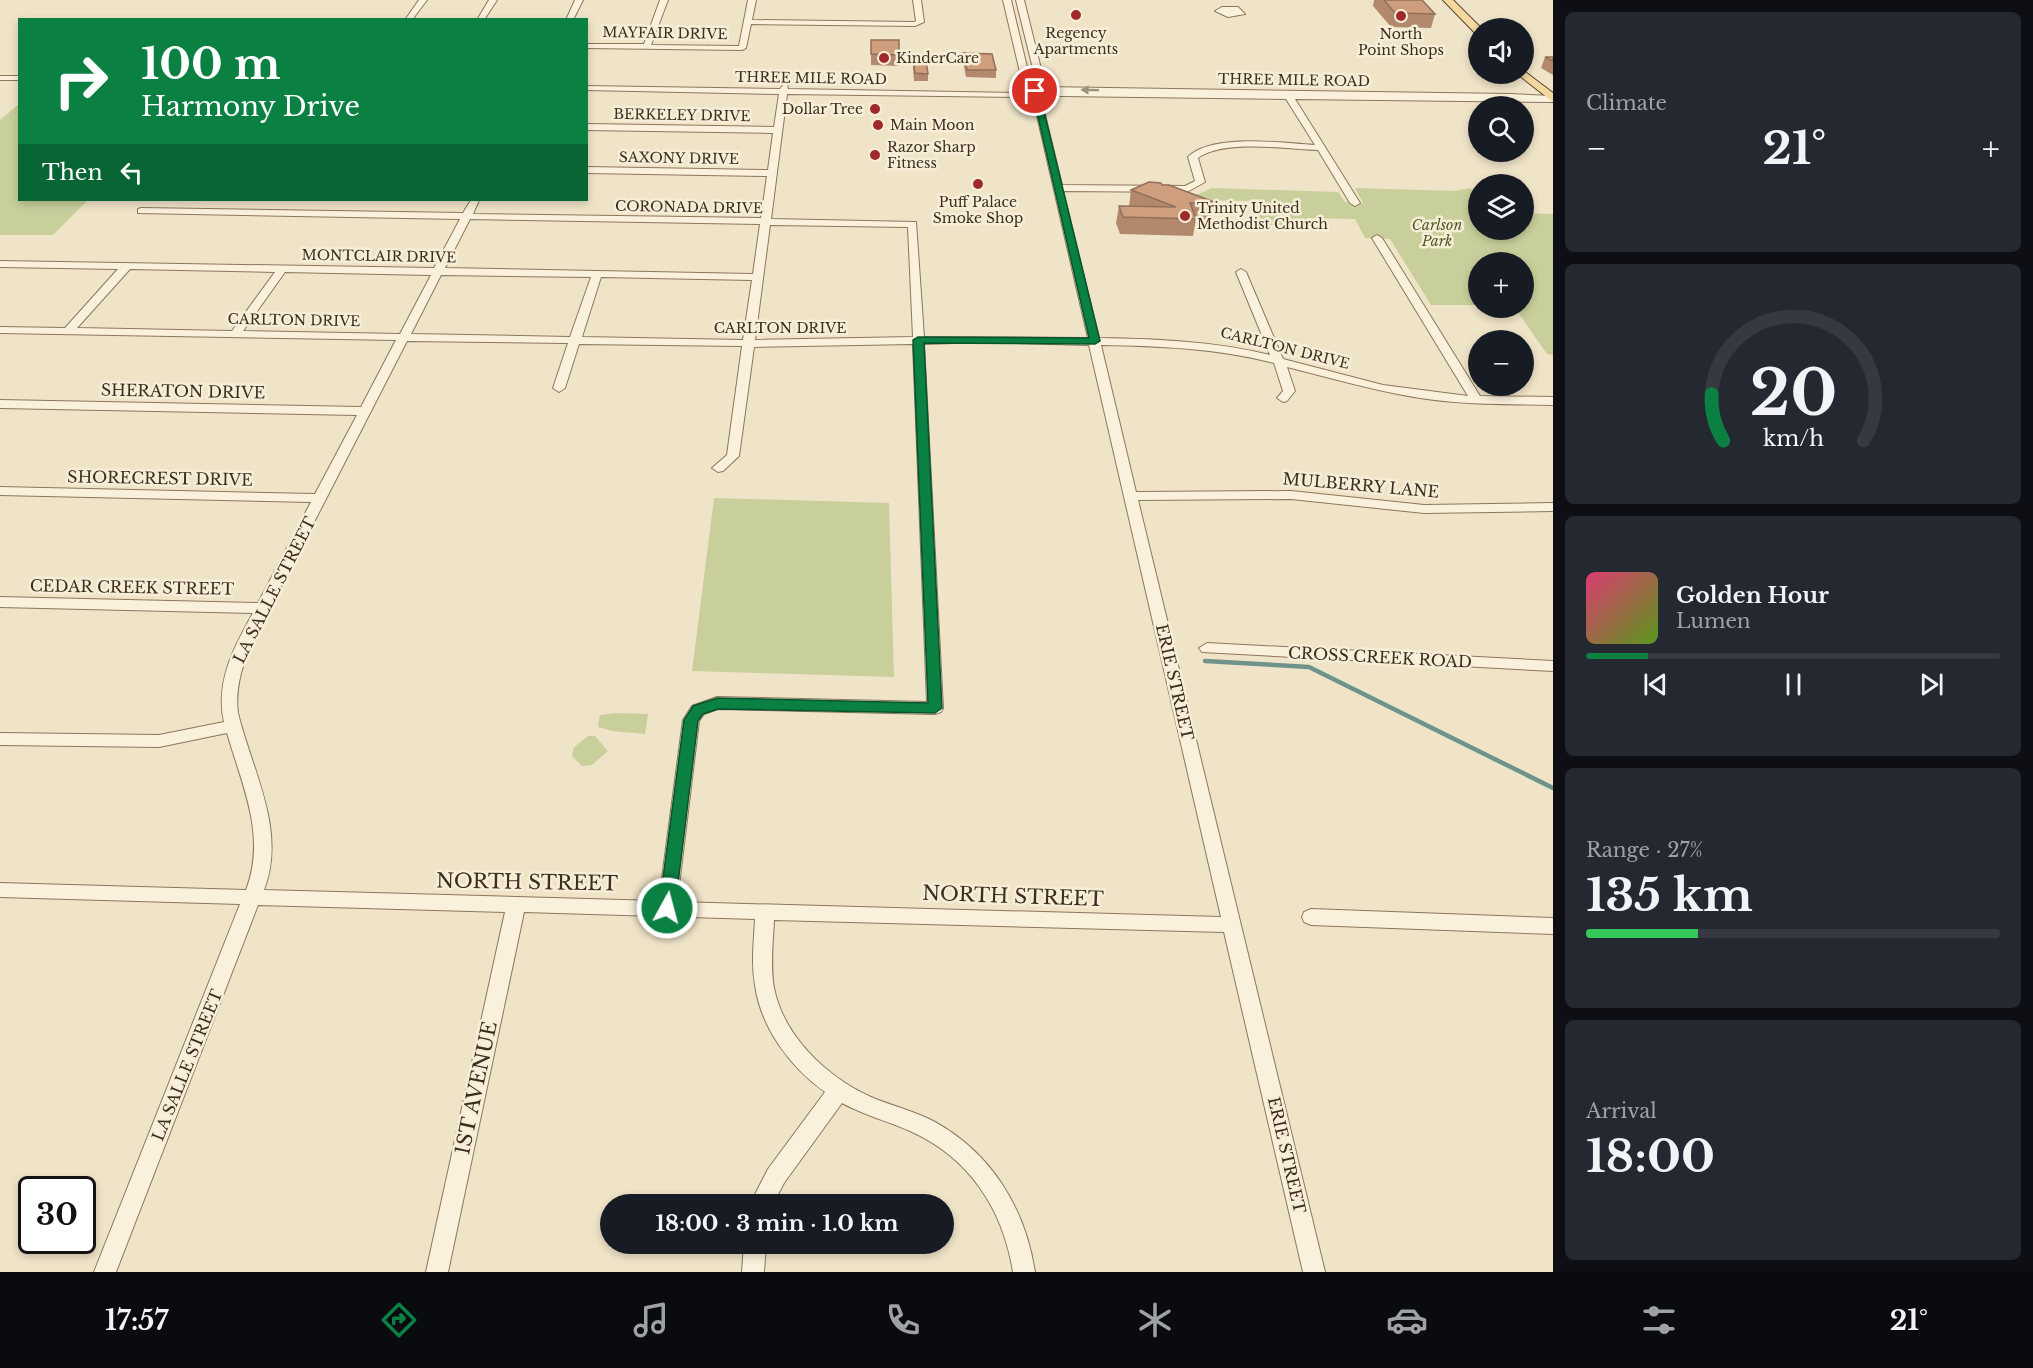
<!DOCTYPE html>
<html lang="en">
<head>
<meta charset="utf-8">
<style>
  body { margin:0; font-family:"Libre Baskerville",serif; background:#242831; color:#f1f3f6; height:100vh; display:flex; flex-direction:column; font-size:22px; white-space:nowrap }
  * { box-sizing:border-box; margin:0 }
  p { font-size:20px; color:#9ea1a6 }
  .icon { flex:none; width:33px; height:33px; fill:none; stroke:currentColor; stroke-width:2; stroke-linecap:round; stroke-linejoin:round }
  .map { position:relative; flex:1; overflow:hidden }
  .details { display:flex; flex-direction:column; gap:12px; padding:12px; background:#0d0f14; width:480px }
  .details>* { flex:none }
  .guide { position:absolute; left:18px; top:18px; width:570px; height:183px; border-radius:0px; box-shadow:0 3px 9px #0003; background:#0b8043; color:#fff; overflow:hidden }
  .controls { position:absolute; left:1468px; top:18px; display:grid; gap:12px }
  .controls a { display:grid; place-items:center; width:66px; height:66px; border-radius:50%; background:#171b24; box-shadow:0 3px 9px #0003; font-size:30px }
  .speed { position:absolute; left:18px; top:1176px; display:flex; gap:12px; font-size:30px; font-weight:700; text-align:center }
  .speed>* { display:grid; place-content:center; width:78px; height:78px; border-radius:50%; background:#171b24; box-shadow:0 3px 9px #0003; line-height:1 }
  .speed .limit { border:3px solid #111; border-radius:9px; background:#fff; color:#111 }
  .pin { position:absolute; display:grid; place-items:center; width:51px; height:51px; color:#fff; margin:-26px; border:3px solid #fff; border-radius:50%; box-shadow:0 2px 6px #0007 }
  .me { position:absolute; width:66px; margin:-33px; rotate:7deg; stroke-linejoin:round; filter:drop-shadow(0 0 4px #0008) }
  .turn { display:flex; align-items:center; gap:21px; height:126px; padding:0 24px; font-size:27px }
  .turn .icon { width:78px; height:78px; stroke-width:2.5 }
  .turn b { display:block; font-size:42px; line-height:51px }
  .then { display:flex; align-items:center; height:57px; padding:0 24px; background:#0003; gap:12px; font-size:22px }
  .big { font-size:45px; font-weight:700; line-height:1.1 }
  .details .widget { flex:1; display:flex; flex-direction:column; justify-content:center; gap:9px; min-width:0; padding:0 21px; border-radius:9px; background:#242831 }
  .details .dial { align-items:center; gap:0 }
  .dial svg { height:156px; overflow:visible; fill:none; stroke:#363941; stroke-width:7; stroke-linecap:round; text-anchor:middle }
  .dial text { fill:#f1f3f6; stroke:none }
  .song { display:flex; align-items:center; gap:18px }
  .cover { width:72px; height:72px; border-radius:9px; background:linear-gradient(135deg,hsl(340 70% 55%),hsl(90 70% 35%)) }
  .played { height:6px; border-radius:3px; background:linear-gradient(90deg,#0b8043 15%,#363941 15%) }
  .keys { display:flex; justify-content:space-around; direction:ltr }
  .heat { display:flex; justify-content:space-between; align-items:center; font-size:33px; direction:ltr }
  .charge { height:9px; border-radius:4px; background:linear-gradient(90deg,#34c759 27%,#363941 0) }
  .trip { position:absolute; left:600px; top:1194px; width:354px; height:60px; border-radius:30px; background:#171b24; box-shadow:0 3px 9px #0003; font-weight:700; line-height:60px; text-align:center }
  .dock { display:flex; height:96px; justify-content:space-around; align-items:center; background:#090b0e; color:#9ea1a6 }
  .dock .icon { width:42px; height:42px }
  .dock .active { color:#0b8043 }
  .dock b { font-size:27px; color:#f1f3f6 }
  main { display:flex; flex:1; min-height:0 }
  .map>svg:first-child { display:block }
  .green { fill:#c9cf9b }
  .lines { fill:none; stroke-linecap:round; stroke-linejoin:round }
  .stream { stroke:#6f938a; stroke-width:4.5 }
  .minor-casing { stroke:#8d765c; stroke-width:2 }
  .major-casing { stroke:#5b4430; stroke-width:2 }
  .minor { fill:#faf1dc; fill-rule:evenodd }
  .major { fill:#f3d9a0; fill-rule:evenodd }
  .wall { fill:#b2896c }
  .building { fill:#cf9f7d; stroke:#916f58; stroke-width:1.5 }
  .oneway { fill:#9c907e }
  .route { fill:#0b8043; stroke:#07532c; stroke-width:1.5 }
  .poi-dot { fill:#9e2a2b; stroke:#f7eed8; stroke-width:2 }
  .labels { text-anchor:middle; stroke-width:5; stroke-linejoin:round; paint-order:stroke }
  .far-street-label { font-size:14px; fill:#3d2e20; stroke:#f7eed8 }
  .far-poi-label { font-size:14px; fill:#3d2e20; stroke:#f7eed8; text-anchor:start }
  .far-park-label { font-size:14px; font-style:italic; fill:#4d5a26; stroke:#f7eed8 }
  .street-label { font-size:16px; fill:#3d2e20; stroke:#f7eed8 }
  .near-street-label { font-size:20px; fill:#3d2e20; stroke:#f7eed8 }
</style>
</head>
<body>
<main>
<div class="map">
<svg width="1553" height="1272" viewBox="0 0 1553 1272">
  <rect width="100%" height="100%" fill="#f0e4c8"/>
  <path class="green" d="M19,104l1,96h68l-35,35h-53v-115z
    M1212,188l126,4 7,10 18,1 -8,-15 100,3 15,-3 9,9v33h45v-17l29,1v141l-6,-1 -32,-46h9v-46h-45v43h-48l-41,-66 -25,-1 -10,-19 -48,-1 5,8 -49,-1 -11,-24 -67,-1z
    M714,498l175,5 5,174 -202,-6z
    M617,713l31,1 -3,20 -33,-3 -14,-4 2,-12z
    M588,736h7l13,15 -16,14 -10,1 -10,-10 2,-9z"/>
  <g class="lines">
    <path class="stream" d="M1205,661l104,6 244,121"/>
    <g class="minor-casing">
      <path id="minor" d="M419,0h8l-15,20h-7z
        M489,0h8l-13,20h-7z
        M575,0h8l-10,20h-7z
        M660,0h8l-17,45 88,1 9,-46h8l-4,20 162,2 2,-1 -3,-21h8l3,22 -9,4 -164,-2 -5,24 -4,2 -156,-2v-4h58z
        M1003,0h8l20,84 4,3 2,-2 -21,-85h8l21,85 -2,2 467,7 43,2v6l-258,-3 65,104 -5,3 -5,-3 -32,-53c-30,-1 -96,-11 -120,8l7,24 -18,10 -124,-1 36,147c58,1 115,3 171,17l-34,-83 5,-3 5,3 37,87 100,26 85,11 -96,-158 5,-3 5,3 98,158 73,1v8c-44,-1 -89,0 -133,-7 -45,-7 -89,-20 -133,-31l8,24 -8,10 -4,1 -6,-4 6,-7 -9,-28c-58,-15 -115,-17 -173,-18l35,147 155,-1 133,14 129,-2v8l-129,2 -133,-14 -153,1 187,772h-22l-79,-340 -450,-12c-1,22 -4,46 0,68 10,49 53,89 97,109 21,9 44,14 64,25 57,32 90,86 100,150h-22c-10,-63 -44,-115 -103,-141 -23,-10 -46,-16 -68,-28l-58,80 -11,21h-23l18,-35 57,-77c-35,-25 -64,-64 -70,-107 -4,-22 -1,-44 0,-66l-231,-7 -76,360h-22l79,-360 -247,-7 -142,367h-22l146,-368 -240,-7v-14l246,7c21,-54 -4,-105 -19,-157l-68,14 -159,-2v-12l159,2 65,-13c-9,-40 10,-75 29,-109l-253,-6v-10l258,6 53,-101 -311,-7v-8l315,7 42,-79 -357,-7v-8l361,7 35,-67 -396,-7v-6l65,1 53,-59 -118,-2v-6l434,7 26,-49 -322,-6v-4l3,-1 322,5 8,-13h8l-6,14 288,4 6,-42 -181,-3v-6l182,3 5,-37 -187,-3v-6l188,3 5,-33 -193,-4v-4l194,3 4,-5h3l1,5 232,4 9,-3 -6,-5zM787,94l233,3 12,-3 56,244 -164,-1 -8,-115 -145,-3zM1040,94l21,2 225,3 29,46c-32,-2 -103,-12 -127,12l7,24 -10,5 -123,-1zM470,219l290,5 -7,50 -308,-6zM770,225l138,2 5,110 -158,3zM130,269l145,3 -43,59 -155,-3zM285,272l146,3 -31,59 -157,-3zM441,275l150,2 -21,60 -159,-3zM601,277l151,3 -9,60 -161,-3zM407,341l161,2 -15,45 6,4 6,-4 14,-44 163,2 -15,109 -15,13 6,4 5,-1 16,-15 15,-109 159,-3 14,358 -210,-5 -25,9 -9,14 -24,181 -395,-11c23,-60 -12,-119 -26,-177 -3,-22 3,-43 11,-64zM984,342l105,3 132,572 -544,-15 22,-181 5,-7 14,-5 217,5 6,-2 2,-4 -19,-364z
        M1222,7h16l7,7 -17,3 -13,-6z
        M0,76h20v4h-20z
        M1207,643l346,18v10l-351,-19 -3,-4z
        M1311,909l242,9v16l-242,-9 -7,-3 -2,-5 2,-5z
        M744,1244h22l-2,28h-22z"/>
    </g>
    <g class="major-casing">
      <path id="major" d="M1443,0h10l28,28h-2v7l-3,-1z
        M1524,71l29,22v9l-33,-26 -1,-2h5z"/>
    </g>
    <use href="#minor" class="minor"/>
    <use href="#major" class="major"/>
  </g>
  <path class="wall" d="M1374,0h48l13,14 -4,14 -40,-1 -18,-21z
    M871,40l28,15v11l-28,-1z
    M963,53l33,17v8l-30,-1 -3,-16z
    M1545,57h8v18l-12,-7z
    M913,60l15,14v7h-14l-1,-13z
    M1162,185l52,17 -4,17h-14l-3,17 -73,-2 -4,-11 3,-17h10l2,-16z"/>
  <path class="building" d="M1384,0h38l13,14 -40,-1z
    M871,40h28v15l-28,-1z
    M963,53l29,1 4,16h-29z
    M1545,57h8v4z
    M913,60h13l2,14 -13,-1z
    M1149,182l12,1 1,2h7l45,17 -24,1 6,16 -73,-2 -4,-11 57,1 -45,-17z"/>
  <defs><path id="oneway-solid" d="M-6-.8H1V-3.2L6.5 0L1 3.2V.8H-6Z" transform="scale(1.5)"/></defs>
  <use class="oneway" href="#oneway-solid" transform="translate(1090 90) rotate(-179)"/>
  <path class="route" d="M1035,89l4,2 61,250 -5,3 -171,-1 18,365 -7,5 -217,-4 -15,5 -5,7 -23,187 -2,4 -6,2 -6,-2 -2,-4 25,-188 9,-14 24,-8 211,5 -15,-363 5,-3 171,1 -57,-247z"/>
  <g class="poi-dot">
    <circle cx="1076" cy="15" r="6"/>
    <circle cx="1401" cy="16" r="6"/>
    <circle cx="884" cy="58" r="6"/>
    <circle cx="875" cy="109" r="6"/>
    <circle cx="878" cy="125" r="6"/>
    <circle cx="875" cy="155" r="6"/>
    <circle cx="978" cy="184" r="6"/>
    <circle cx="1185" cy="216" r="6"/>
  </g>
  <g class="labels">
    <g class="far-street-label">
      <text transform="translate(665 33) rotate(1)" y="5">MAYFAIR DRIVE</text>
      <text transform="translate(811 78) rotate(1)" y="5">THREE MILE ROAD</text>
      <text transform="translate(1294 80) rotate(1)" y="5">THREE MILE ROAD</text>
      <text transform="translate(682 115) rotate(1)" y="5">BERKELEY DRIVE</text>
      <text transform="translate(679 158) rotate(1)" y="5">SAXONY DRIVE</text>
      <text transform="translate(689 207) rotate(1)" y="5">CORONADA DRIVE</text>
      <text transform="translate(379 256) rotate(1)" y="5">MONTCLAIR DRIVE</text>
      <text transform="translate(294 320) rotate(1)" y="5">CARLTON DRIVE</text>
      <text x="780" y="333">CARLTON DRIVE</text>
      <text transform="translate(1285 348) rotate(14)" y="5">CARLTON DRIVE</text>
    </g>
    <g class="far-poi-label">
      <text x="1076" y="38" text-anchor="middle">Regency<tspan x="1076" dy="16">Apartments</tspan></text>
      <text x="1401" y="39" text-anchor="middle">North<tspan x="1401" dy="16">Point Shops</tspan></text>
      <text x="896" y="63">KinderCare</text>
      <text x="863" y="114" text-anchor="end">Dollar Tree</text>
      <text x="890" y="130">Main Moon</text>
      <text x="887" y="152">Razor Sharp<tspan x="887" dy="16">Fitness</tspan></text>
      <text x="978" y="207" text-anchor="middle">Puff Palace<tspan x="978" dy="16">Smoke Shop</tspan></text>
      <text x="1197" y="213">Trinity United<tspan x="1197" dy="16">Methodist Church</tspan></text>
    </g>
    <g class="far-park-label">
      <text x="1437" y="230">Carlson<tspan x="1437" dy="16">Park</tspan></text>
    </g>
    <g class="street-label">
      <text transform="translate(183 391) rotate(1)" y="6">SHERATON DRIVE</text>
      <text transform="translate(160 478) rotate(1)" y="6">SHORECREST DRIVE</text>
      <text transform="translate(1361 485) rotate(5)" y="6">MULBERRY LANE</text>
      <text transform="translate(132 587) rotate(1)" y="6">CEDAR CREEK STREET</text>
      <text transform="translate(274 590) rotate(-63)" y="6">LA SALLE STREET</text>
      <text transform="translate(1380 657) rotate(3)" y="6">CROSS CREEK ROAD</text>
      <text transform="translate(1175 682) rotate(77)" y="6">ERIE STREET</text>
      <text transform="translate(187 1065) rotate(-68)" y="6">LA SALLE STREET</text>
      <text transform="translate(1287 1155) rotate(77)" y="6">ERIE STREET</text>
    </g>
    <g class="near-street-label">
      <text transform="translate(527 882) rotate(1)" y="7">NORTH STREET</text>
      <text transform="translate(1013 896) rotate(2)" y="7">NORTH STREET</text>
      <text transform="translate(476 1088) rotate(-78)" y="7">1ST AVENUE</text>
    </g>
  </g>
</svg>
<div class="controls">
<a><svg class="icon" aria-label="sound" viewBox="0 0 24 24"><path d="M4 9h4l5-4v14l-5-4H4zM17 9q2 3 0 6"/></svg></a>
<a><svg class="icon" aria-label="search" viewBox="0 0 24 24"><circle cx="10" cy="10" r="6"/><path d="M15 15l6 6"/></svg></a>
<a><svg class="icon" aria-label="layers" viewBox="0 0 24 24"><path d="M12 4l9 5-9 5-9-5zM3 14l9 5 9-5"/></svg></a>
<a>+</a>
<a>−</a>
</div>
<div class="speed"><div class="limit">30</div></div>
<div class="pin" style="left:1035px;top:91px;background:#d93025"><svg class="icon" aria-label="arrive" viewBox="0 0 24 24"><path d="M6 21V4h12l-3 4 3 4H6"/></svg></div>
<svg class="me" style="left:667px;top:908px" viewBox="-20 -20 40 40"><circle r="17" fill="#0b8043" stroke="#fff" stroke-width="3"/><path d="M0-11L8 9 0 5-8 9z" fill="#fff"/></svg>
<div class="trip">18:00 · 3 min · 1.0 km</div>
<div class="guide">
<div class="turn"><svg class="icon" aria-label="right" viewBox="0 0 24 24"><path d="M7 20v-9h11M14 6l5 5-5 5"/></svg><div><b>100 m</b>Harmony Drive</div></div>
<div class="then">Then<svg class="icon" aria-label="left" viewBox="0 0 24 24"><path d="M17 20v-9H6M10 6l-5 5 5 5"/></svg></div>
</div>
</div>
<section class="details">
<div class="widget"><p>Climate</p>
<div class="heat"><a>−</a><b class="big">21°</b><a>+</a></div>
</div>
<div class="widget dial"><svg viewBox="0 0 100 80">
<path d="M14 69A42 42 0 1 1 86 69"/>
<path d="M14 69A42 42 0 0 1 8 45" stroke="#0b8043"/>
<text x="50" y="56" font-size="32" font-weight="700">20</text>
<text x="50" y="72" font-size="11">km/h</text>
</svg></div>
<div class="widget">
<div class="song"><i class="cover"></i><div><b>Golden Hour</b><p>Lumen</p></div></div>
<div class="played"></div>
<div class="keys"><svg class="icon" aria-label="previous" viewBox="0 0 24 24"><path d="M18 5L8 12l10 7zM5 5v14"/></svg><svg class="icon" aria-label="pause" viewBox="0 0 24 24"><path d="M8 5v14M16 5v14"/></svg><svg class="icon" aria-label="next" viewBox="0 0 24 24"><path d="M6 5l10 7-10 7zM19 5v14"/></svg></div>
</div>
<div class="widget"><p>Range · 27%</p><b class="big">135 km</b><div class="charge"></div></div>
<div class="widget"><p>Arrival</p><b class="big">18:00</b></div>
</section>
</main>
<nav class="dock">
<b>17:57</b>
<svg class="icon active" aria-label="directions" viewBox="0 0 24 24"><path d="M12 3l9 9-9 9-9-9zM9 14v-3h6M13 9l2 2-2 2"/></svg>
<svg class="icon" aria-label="music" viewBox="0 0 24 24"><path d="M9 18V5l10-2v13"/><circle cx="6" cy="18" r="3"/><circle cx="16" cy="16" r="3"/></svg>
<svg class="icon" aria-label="phone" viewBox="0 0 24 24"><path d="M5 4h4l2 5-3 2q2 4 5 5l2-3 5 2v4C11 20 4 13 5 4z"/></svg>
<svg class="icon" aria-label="climate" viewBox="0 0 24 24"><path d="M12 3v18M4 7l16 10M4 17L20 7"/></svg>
<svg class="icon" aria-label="car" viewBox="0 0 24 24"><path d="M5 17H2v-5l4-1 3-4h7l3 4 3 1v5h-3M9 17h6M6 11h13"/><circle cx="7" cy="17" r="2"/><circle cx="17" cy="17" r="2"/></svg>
<svg class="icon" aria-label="filters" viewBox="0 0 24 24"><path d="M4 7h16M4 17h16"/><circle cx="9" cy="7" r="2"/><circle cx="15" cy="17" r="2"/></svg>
<b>21°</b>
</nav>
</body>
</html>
